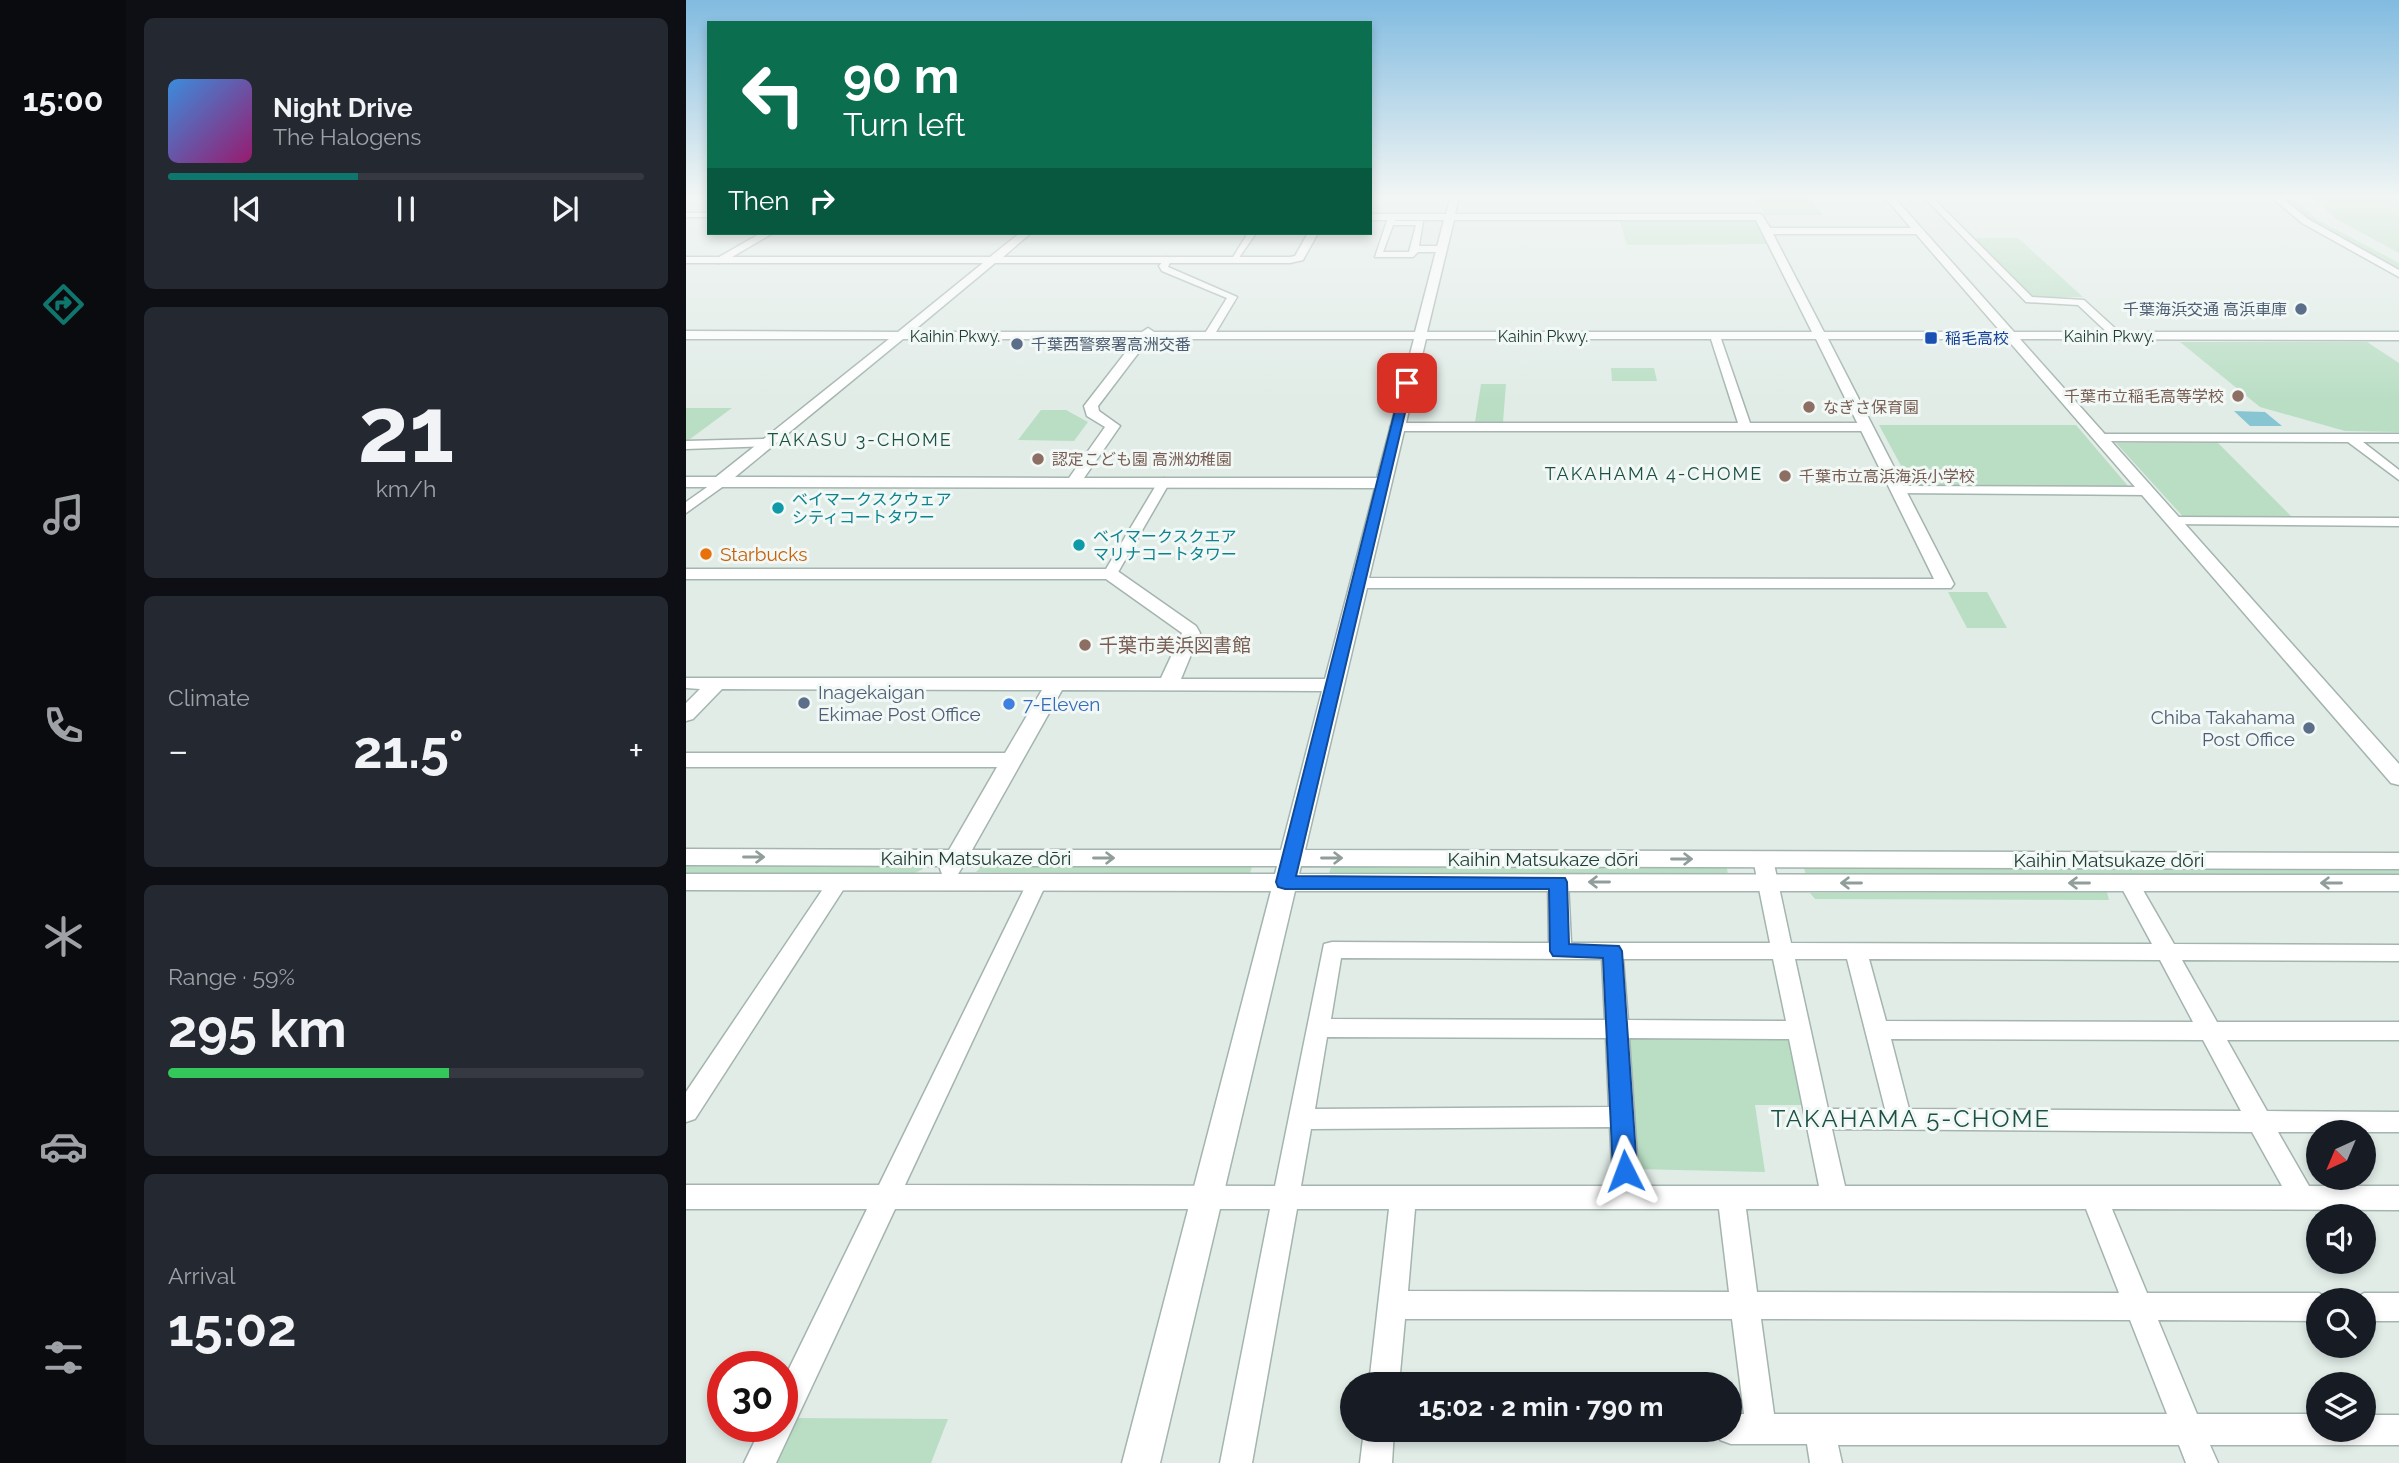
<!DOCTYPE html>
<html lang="en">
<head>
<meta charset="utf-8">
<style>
  body { margin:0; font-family:Raleway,"Noto Sans JP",sans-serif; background:#242831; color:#f1f3f6; height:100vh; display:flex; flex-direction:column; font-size:26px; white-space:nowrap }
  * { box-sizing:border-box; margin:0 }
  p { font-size:23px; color:#9ea1a6 }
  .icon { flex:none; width:38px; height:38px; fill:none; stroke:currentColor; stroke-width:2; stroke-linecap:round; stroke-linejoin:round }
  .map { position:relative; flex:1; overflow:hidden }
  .details { display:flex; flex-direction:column; gap:18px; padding:18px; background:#0d0f14; width:560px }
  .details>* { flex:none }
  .top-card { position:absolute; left:21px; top:21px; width:665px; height:214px; border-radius:0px; box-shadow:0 4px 10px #0003; background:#0b6e4f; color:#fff; overflow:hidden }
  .needle { width:46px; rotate:224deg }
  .buttons { position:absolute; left:1620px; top:1120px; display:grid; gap:14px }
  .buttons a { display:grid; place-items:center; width:70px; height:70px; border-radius:50%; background:#171b24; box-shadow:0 4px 10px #0003; font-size:35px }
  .speed { position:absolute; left:21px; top:1351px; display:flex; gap:14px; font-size:35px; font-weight:700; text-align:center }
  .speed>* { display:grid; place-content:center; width:91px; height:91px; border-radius:50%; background:#171b24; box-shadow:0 4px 10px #0003; line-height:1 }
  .speed .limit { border:10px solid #d22; background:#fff; color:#111 }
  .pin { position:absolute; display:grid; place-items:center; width:60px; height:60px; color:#fff; margin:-30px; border-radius:14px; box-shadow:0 4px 10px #0006 }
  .me { position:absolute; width:77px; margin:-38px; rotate:357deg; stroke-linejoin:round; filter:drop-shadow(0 0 5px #0008) }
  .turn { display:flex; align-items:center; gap:24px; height:147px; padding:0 21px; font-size:32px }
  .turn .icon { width:91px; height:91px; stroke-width:2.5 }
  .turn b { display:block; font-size:49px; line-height:60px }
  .then { display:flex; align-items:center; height:66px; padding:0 21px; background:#0003; gap:14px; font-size:26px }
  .big { font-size:52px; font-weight:700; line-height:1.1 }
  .details .card { flex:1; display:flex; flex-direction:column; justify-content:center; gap:10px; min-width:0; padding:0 24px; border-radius:10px; background:#242831 }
  .details .dial { align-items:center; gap:0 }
  .dial b { font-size:91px; line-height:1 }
  .song { display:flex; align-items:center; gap:21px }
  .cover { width:84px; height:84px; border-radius:10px; background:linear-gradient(135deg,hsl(210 70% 55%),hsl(320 70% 35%)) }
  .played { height:7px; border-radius:4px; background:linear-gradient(90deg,#0f766e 40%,#363941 40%) }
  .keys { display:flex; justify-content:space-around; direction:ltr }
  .heat { display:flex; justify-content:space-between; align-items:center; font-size:38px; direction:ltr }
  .charge { height:10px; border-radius:5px; background:linear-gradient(90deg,#34c759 59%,#363941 0) }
  .trip { position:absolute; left:654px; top:1372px; width:402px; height:70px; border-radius:35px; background:#171b24; box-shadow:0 4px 10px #0003; font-weight:700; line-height:70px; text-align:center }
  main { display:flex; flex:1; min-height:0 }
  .tabs { display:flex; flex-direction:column; width:126px; justify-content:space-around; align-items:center; background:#090b0e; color:#9ea1a6 }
  .tabs .icon { width:49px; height:49px }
  .tabs .active { color:#0f766e }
  .tabs b { font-size:32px; color:#f1f3f6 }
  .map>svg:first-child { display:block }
  .green { fill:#b9dec4 }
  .water { fill:#87c5d3 }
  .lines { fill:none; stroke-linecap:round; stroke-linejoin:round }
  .minor-casing { stroke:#a4b4af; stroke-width:3 }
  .tertiary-casing { stroke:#a4b4af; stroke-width:3 }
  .minor { fill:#fff; fill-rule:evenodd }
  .tertiary { fill:#fff; fill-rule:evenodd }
  .oneway { stroke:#909e9b }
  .route { fill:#1a73e8; stroke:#114b97; stroke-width:2 }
  .service-dot { fill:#5c6f8a; stroke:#f2f8f5; stroke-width:2.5 }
  .transit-dot { fill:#1a4fb4; stroke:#f2f8f5; stroke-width:2.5 }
  .education-dot { fill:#8d6e63; stroke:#f2f8f5; stroke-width:2.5 }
  .culture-dot { fill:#0f9aa8; stroke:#f2f8f5; stroke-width:2.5 }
  .food-dot { fill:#e8710a; stroke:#f2f8f5; stroke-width:2.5 }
  .shop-dot { fill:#3f7fe0; stroke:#f2f8f5; stroke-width:2.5 }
  .labels { text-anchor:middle; stroke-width:6; stroke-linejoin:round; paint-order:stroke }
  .far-service-label { font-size:16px; fill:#4e5e75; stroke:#f2f8f5; text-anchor:end }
  .far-street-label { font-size:16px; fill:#213d37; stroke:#f2f8f5 }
  .far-transit-label { font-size:16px; fill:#164399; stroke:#f2f8f5; text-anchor:start }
  .far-education-label { font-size:16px; fill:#785e54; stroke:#f2f8f5; text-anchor:start }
  .far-culture-label { font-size:16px; fill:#0d838f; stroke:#f2f8f5; text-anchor:start }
  .far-neighbourhood-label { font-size:18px; letter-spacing:2px; fill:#1c5045; stroke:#f2f8f5 }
  .food-label { font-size:19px; fill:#c56008; stroke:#f2f8f5; text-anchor:start }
  .education-label { font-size:19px; fill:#785e54; stroke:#f2f8f5; text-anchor:start }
  .service-label { font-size:19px; fill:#4e5e75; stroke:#f2f8f5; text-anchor:start }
  .shop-label { font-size:19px; fill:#366cbe; stroke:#f2f8f5; text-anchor:start }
  .street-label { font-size:19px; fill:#213d37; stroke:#f2f8f5 }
  .near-neighbourhood-label { font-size:24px; letter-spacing:2px; fill:#1c5045; stroke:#f2f8f5 }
</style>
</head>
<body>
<main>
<nav class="tabs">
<b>15:00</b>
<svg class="icon active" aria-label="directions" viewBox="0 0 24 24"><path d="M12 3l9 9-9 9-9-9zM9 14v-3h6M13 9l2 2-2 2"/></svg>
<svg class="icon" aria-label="music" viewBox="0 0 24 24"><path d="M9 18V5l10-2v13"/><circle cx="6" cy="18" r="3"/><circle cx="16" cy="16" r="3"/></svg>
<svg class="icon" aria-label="phone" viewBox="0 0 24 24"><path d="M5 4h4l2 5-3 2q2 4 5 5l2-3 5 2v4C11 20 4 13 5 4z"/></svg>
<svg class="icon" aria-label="climate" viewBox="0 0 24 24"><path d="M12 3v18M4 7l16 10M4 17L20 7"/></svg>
<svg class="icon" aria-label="car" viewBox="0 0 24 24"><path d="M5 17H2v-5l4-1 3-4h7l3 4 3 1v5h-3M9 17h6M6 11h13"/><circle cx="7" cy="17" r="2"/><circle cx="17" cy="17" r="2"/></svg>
<svg class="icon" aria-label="filters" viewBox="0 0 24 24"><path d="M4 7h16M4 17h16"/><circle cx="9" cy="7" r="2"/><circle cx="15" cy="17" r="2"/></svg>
</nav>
<section class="details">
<div class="card">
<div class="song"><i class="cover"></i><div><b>Night Drive</b><p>The Halogens</p></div></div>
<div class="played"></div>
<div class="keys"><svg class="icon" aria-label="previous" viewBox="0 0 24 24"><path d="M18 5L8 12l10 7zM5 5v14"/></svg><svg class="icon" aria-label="pause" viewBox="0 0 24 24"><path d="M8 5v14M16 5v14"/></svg><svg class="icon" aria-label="next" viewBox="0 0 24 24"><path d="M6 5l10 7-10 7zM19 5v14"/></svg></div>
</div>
<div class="card dial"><b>21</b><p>km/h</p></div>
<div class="card"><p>Climate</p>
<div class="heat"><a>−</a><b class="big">21.5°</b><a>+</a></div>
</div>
<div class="card"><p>Range · 59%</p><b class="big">295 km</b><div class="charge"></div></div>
<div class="card"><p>Arrival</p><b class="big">15:02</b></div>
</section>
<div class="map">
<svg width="1713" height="1463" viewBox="0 0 1713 1463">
  <rect width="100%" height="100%" fill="#e1ece7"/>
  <path class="green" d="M1069,196h54l14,19h-58z
    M1593,196h11l28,24 81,43v8l-101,-56z
    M1623,196h90v57l-61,-33z
    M933,219l137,1 11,24 -140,1z
    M1287,238h45l65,59h-52z
    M1494,342h187l32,21v69l-54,-1 -85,-24z
    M925,368h43l3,13h-45z
    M795,384h25l-3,38h-28z
    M0,408h46l-46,34z
    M355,410h25l22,12 -14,19 -56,-1z
    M1193,425h197l52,61 -4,3 -211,-1z
    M1531,442l84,84 -113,-4 -72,-79z
    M1262,592h39l20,36h-40z
    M0,865l234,1 3,3 -8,4h-229z
    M296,866l270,1 -2,6 -274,-1z
    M645,867l396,1 1,7 -399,-1z
    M1118,868l595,2v6l-593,-1z
    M1421,892l2,8 -294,-1 -5,-6z
    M947,1035l151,1 9,5 12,64h-50l10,67 -131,-3 -9,-128z
    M108,1418l154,1 -17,44h-159z"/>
  <path class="water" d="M1548,411l31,1 17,14h-32z"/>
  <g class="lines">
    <g class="minor-casing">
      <path id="minor" d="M1237,196h8l101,101 52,3 34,31v4h-8l-32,-30 -52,-3z
        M0,213h23v4h-23z
        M703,215h6v6h28l-4,25h23l4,3 -4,3h-24l-5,5h-38zM707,225h23l-7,27h-26z
        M562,233h8l-20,29h-6z
        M0,257h33l4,3 -4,3h-33z
        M481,257l4,3 -3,7 69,30 -24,40 -9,-2 23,-37 -65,-27 -3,-5z
        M1029,333l5,3 30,87h116l6,4 -6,4h-470l-6,-4 6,-4h342l-28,-87z
        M1415,434h298v8h-36l36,28v10l-51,-38 -251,-1v-6z
        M82,439l6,4 -2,3 -86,3v-8z
        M34,478l6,4 -1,3 -39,28v-11z
        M478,478l6,4 -53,92 -2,3h-10l-2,-3 55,-92z
        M1214,486l247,1 6,4 -6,4 -252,-2v-6z
        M1487,517l226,1v8l-231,-2v-6z
        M1077,852l7,2 3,5 18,84 361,1 -33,-61 3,-5h14l38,66 225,1v16l-217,-1 35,62h182v18h-172l40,71 132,1v20h-121l31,54h90v24l-287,-1 35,84h172l11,7h-11v21l-161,-1 39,94h122v16h45v-15h35v30h-189l8,18h-32l-7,-18h-341l4,18h-32l-3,-19h-76l-11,-4 -4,-10h15v-16h13l-12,-95h-327l-6,65h-30l20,-175h-92l-45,254h-32l50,-254h-375l-119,254h-32l18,-37h20v-43l85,-174h-181v-24h193l151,-308h14l3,5 -142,303 370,1 49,-242 8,-2 217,1 -1,-61 3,-5h14l3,5 3,61h199l-17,-84 3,-5zM655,958l261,1 3,61 -274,-1zM937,959h150l13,62 -158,-1zM1109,959h52l38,150h-57zM1183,959l291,1 33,62 -307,-1zM641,1037l279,1 3,69 -294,2zM943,1038l160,1 30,147h-180zM1205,1039l312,1 38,71 -332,-2zM924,1127l3,59h-312l10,-57zM1146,1129l420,3 30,54h-437zM729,1209h304l10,83 -321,-1zM1060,1209h340l33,84 -362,-1zM1075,1319l369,1 37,94h-393z
        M152,875l7,2 3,5 -3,5 -150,232 -9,3v-30l145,-215z
        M1678,1293h35v28h-35v-21h-11z
        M678,1430h30l-2,33h-32z"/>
    </g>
    <g class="tertiary-casing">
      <path id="tertiary" d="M0,196h7l-7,4z
        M765,196h8l-4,18h304l3,1 8,13h141l-27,-32h9l121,136h385v8l-379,-1 379,425v21l-8,-2 -384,-444h-179l126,245 -3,4h-584l-62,262 1094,3v16l-1098,-3 -2,8 1100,1v16h-1104l-135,572h-38l149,-572 -585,-1v-16h256l-3,-8 -253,-1v-16l263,1 48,-83h-311v-14h319l37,-63 -320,-1 -29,30 -7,2v-18l14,-14 -14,-1v-10h475l21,-45 -76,-54h-420v-10h424l6,1 80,56 4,7 -19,46h144l50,-191 -689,-1v-10h30l173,-138h-203v-8l212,1 85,-69h-264l-5,-3 47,-27h12l-41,24h258l30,-24h11l-28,24h287l5,-1 13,-23h10l-15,27 -13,3h-295l-83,69h230l6,-4 6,4h261l29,-112h-74v-6h76zM768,220h302l56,112h-385zM1087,234h143l85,98h-177zM217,339h233l-52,67 3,10 18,11 -36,51 -334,-1zM463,339h265l-37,139h-293l36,-52 -21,-15 -1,-5zM740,339h390l118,240 -565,-1zM376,690l260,1 -41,159h-309zM277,866h314l-2,8h-317z
        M1584,196h10l28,23 91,51v7l-97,-54z"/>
    </g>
    <use href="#minor" class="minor"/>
    <use href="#tertiary" class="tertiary"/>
  </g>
  <defs><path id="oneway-shaft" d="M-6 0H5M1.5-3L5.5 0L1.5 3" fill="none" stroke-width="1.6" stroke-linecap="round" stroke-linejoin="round" transform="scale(1.75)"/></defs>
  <g class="oneway">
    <use href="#oneway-shaft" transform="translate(68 857)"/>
    <use href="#oneway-shaft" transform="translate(418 858)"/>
    <use href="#oneway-shaft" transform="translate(646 858)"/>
    <use href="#oneway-shaft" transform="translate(996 859)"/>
    <use href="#oneway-shaft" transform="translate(913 882) rotate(-180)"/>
    <use href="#oneway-shaft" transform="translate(1165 883) rotate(-180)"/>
    <use href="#oneway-shaft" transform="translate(1393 883) rotate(-180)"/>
    <use href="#oneway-shaft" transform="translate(1645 883) rotate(-180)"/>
  </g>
  <linearGradient id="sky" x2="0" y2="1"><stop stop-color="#81bbe0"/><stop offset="0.49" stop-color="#f2f6f4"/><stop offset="1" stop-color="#f2f6f4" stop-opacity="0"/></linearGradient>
  <rect width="1713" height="401" fill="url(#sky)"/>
  <path class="route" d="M721,380l5,3 -116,493 269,2 2,4 2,62 50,2 3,5 15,220 -4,8 -8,3 -8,-3 -4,-8 -10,-213 -50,-2 -3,-5 -1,-62h-264l-7,-2 -2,-5 126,-499z"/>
  <g class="service-dot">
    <circle cx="1615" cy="309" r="7"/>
    <circle cx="331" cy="344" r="7"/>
    <circle cx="118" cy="703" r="7"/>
    <circle cx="1623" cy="728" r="7"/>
  </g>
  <rect class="transit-dot" x="1238" y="331" width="14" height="14" rx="3.5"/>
  <g class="education-dot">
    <circle cx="1552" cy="396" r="7"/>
    <circle cx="1123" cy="407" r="7"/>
    <circle cx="352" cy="459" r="7"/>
    <circle cx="1099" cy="476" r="7"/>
    <circle cx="399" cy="645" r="7"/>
  </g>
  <g class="culture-dot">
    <circle cx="92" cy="508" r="7"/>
    <circle cx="393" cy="545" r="7"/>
  </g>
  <circle class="food-dot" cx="20" cy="554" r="7"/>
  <circle class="shop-dot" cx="323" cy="704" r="7"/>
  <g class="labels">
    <g class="far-service-label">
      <text x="1601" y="315">千葉海浜交通 高浜車庫</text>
      <text x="345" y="350" text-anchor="start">千葉西警察署高洲交番</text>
    </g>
    <g class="far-street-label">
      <text x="269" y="342">Kaihin Pkwy.</text>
      <text x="857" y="342">Kaihin Pkwy.</text>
      <text x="1423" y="342">Kaihin Pkwy.</text>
    </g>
    <g class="far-transit-label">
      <text x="1259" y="344">稲毛高校</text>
    </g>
    <g class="far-education-label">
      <text x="1538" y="402" text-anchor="end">千葉市立稲毛高等学校</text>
      <text x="1137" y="413">なぎさ保育園</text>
      <text x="366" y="465">認定こども園 高洲幼稚園</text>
      <text x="1113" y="482">千葉市立高浜海浜小学校</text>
    </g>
    <g class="far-culture-label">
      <text x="106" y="505">ベイマークスクウェア<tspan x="106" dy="18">シティコートタワー</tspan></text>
      <text x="407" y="542">ベイマークスクエア<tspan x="407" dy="18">マリナコートタワー</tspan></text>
    </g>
    <g class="far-neighbourhood-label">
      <text x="174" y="446">TAKASU 3-CHOME</text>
      <text x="968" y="480">TAKAHAMA 4-CHOME</text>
    </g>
    <g class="food-label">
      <text x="34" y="561">Starbucks</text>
    </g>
    <g class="education-label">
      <text x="413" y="652">千葉市美浜図書館</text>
    </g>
    <g class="service-label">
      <text x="132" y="699">Inagekaigan<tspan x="132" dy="22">Ekimae Post Office</tspan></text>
      <text x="1609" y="724" text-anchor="end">Chiba Takahama<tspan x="1609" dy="22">Post Office</tspan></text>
    </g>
    <g class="shop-label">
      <text x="337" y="711">7-Eleven</text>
    </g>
    <g class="street-label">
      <text x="290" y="865">Kaihin Matsukaze dōri</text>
      <text x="857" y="866">Kaihin Matsukaze dōri</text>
      <text x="1423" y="867">Kaihin Matsukaze dōri</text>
    </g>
    <g class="near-neighbourhood-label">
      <text x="1225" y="1127">TAKAHAMA 5-CHOME</text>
    </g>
  </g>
</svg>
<div class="buttons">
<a><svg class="needle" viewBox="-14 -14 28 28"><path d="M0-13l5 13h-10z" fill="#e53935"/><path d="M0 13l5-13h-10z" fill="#9ea1a6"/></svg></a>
<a><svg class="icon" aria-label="sound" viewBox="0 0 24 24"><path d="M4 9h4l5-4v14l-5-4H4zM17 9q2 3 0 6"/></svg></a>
<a><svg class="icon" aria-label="search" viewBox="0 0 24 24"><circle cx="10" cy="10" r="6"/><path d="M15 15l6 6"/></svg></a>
<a><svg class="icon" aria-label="layers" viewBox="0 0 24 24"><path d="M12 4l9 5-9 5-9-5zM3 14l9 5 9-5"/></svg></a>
</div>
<div class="speed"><div class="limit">30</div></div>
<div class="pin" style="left:721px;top:383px;background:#d93025"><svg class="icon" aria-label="arrive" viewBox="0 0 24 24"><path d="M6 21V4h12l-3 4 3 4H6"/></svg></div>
<svg class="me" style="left:939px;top:1171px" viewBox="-20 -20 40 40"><path d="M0-17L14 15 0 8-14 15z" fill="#1a73e8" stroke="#fff" stroke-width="4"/></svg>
<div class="trip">15:02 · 2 min · 790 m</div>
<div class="top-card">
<div class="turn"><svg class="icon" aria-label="left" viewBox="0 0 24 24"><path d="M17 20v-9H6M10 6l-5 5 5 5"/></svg><div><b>90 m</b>Turn left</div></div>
<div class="then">Then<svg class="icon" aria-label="right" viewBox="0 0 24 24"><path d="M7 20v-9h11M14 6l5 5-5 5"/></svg></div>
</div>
</div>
</main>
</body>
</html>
